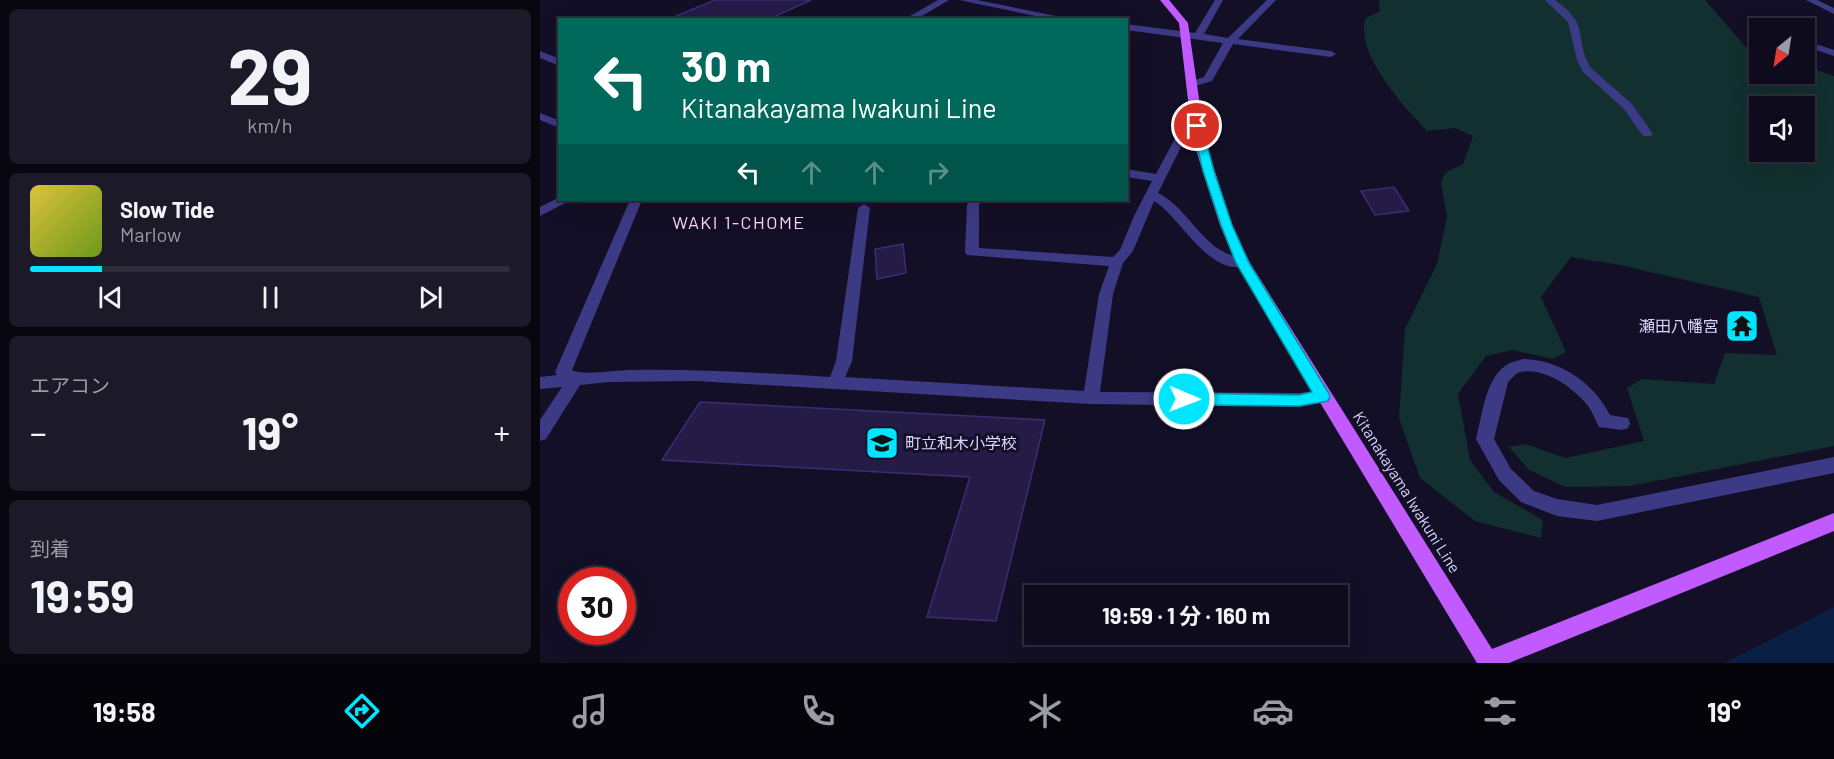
<!DOCTYPE html>
<html lang="ja">
<head>
<meta charset="utf-8">
<style>
  body { margin:0; font-family:Barlow,"Noto Sans JP",sans-serif; background:#1c1929; color:#f1f3f6; height:100vh; display:flex; flex-direction:column; font-size:22px; white-space:nowrap }
  * { box-sizing:border-box; margin:0 }
  p { font-size:20px; color:#9b9ba3 }
  .icon { flex:none; width:33px; height:33px; fill:none; stroke:currentColor; stroke-width:2; stroke-linecap:round; stroke-linejoin:round }
  .map { position:relative; flex:1; overflow:hidden }
  .sheet { display:flex; flex-direction:column; gap:9px; padding:9px; background:#08060f; width:540px }
  .sheet>* { flex:none }
  .guide { position:absolute; left:18px; top:18px; width:570px; height:183px; border-radius:0px; box-shadow:0 6px 24px #0002,0 0 0 2px #2e2b3b; background:#00695c; color:#fff; overflow:hidden }
  .needle { width:39px; rotate:210deg }
  .fabs { position:absolute; left:1209px; top:18px; display:grid; gap:12px }
  .fabs a { display:grid; place-items:center; width:66px; height:66px; border-radius:0px; background:#0e0b1c; box-shadow:0 6px 24px #0002,0 0 0 2px #2e2b3b; font-size:30px }
  .speed { position:absolute; left:18px; top:567px; display:flex; gap:12px; font-size:30px; font-weight:700; text-align:center }
  .speed>* { display:grid; place-content:center; width:78px; height:78px; border-radius:50%; background:#0e0b1c; box-shadow:0 6px 24px #0002,0 0 0 2px #2e2b3b; line-height:1 }
  .speed .limit { border:9px solid #d22; background:#fff; color:#111 }
  .pin { position:absolute; display:grid; place-items:center; width:51px; height:51px; color:#fff; margin:-26px; border:3px solid #fff; border-radius:50%; box-shadow:0 2px 6px #0007 }
  .me { position:absolute; width:66px; margin:-33px; rotate:91deg; stroke-linejoin:round; filter:drop-shadow(0 0 4px #0008) }
  .turn { display:flex; align-items:center; gap:21px; height:126px; padding:0 24px; font-size:27px }
  .turn .icon { width:78px; height:78px; stroke-width:2.5 }
  .turn b { display:block; font-size:42px; line-height:51px }
  .lanes { display:flex; align-items:center; height:57px; padding:0 24px; background:#0003; justify-content:center; gap:30px; direction:ltr }
  .lanes .off { opacity:.35 }
  .big { font-size:45px; font-weight:700; line-height:1.1 }
  .sheet .tile { flex:1; display:flex; flex-direction:column; justify-content:center; gap:9px; min-width:0; padding:0 21px; border-radius:9px; background:#1c1929 }
  .sheet .dial { align-items:center; gap:0 }
  .dial b { font-size:78px; line-height:1 }
  .song { display:flex; align-items:center; gap:18px }
  .cover { width:72px; height:72px; border-radius:9px; background:linear-gradient(135deg,hsl(50 70% 55%),hsl(80 70% 35%)) }
  .played { height:6px; border-radius:3px; background:linear-gradient(90deg,#00e5ff 15%,#2e2b3b 15%) }
  .keys { display:flex; justify-content:space-around; direction:ltr }
  .heat { display:flex; justify-content:space-between; align-items:center; font-size:33px; direction:ltr }
  .trip { position:absolute; left:484px; top:585px; width:324px; height:60px; border-radius:0px; background:#0e0b1c; box-shadow:0 6px 24px #0002,0 0 0 2px #2e2b3b; font-weight:700; line-height:60px; text-align:center }
  .tabs { display:flex; height:96px; justify-content:space-around; align-items:center; background:#06040b; color:#9b9ba3 }
  .tabs .icon { width:42px; height:42px }
  .tabs .active { color:#00e5ff }
  .tabs b { font-size:27px; color:#f1f3f6 }
  main { display:flex; flex:1; min-height:0 }
  .map>svg:first-child { display:block }
  .green { fill:#12302f; fill-rule:evenodd }
  .water { fill:#0a1f44 }
  .building { fill:#241b47; stroke:#3b2d73; stroke-width:1.5 }
  .lines { fill:none; stroke-linecap:round; stroke-linejoin:round }
  .minor { fill:#3d3a85; fill-rule:evenodd }
  .major { fill:#c25bff; fill-rule:evenodd }
  .route { fill:#00e5ff; stroke:#0095a6; stroke-width:1.5 }
  .labels { text-anchor:middle; stroke-width:6; stroke-linejoin:round; paint-order:stroke }
  .poi-label { font-size:16px; fill:#d9d4ff; stroke:#130f26; text-anchor:end }
  .street-label { font-size:16px; fill:#d9d4ff; stroke:#130f26 }
  .neighbourhood-label { font-size:18px; letter-spacing:1.5px; fill:#ffd6f0; stroke:#130f26 }
</style>
</head>
<body>
<main>
<section class="sheet">
<div class="tile dial"><b>29</b><p>km/h</p></div>
<div class="tile">
<div class="song"><i class="cover"></i><div><b>Slow Tide</b><p>Marlow</p></div></div>
<div class="played"></div>
<div class="keys"><svg class="icon" aria-label="previous" viewBox="0 0 24 24"><path d="M18 5L8 12l10 7zM5 5v14"/></svg><svg class="icon" aria-label="pause" viewBox="0 0 24 24"><path d="M8 5v14M16 5v14"/></svg><svg class="icon" aria-label="next" viewBox="0 0 24 24"><path d="M6 5l10 7-10 7zM19 5v14"/></svg></div>
</div>
<div class="tile"><p>エアコン</p>
<div class="heat"><a>−</a><b class="big">19°</b><a>+</a></div>
</div>
<div class="tile"><p>到着</p><b class="big">19:59</b></div>
</section>
<div class="map">
<svg width="1294" height="663" viewBox="0 0 1294 663">
  <rect width="100%" height="100%" fill="#130f26"/>
  <path class="green" d="M839,0h326l41,47 13,6 1,21h44l1,-8 29,10v370l-204,40 -65,1 -36,-17 -20,-23 17,-3 39,14 79,-17 -17,-53 15,-9 72,5 11,-31 52,2 -18,-58 -139,-32 -49,-8 -30,40 25,55 -13,7 -40,-9 -27,6 -28,38 12,66 24,32 49,28 -2,18 -66,-17 -55,-43 -21,-60 6,-89 32,-65 10,-47 -6,-34 4,-10 18,-9 10,-28 -18,-8 -28,3c-22,-23 -74,-79 -61,-113l14,-7zM1220,106h44v46h-44z"/>
  <path class="water" d="M1294,607v56h-110z"/>
  <path class="building" d="M175,0h96l-44,20 -98,-1z
    M854,187l15,24 -34,4 -14,-24z
    M363,244l3,29 -29,6 -2,-30z
    M160,402l345,18 -49,201 -69,-4 43,-140 -308,-17z"/>
  <g class="lines">
    <path class="minor" d="M398,0h11l-34,20h-12z
      M419,0h18l99,20h-21z
      M675,0h8l-19,34 24,4 39,-38h9l-38,39 93,12 5,3 -5,3 -98,-13 -21,37 -20,6 -5,-3 1,-2 16,-5 19,-34 -97,-13v-6l69,9z
      M1005,0h10c37,26 18,38 36,68l41,36 21,30 -2,2h-8l-19,-27 -41,-37 -6,-12 -9,-38z
      M1266,0h11l17,8v6z
      M1279,45l15,5v6l-18,-6v-4z
      M0,51l20,8v7l-20,-8z
      M0,113l20,8v7l-20,-8z
      M657,123l6,3 -15,7 -30,60c25,13 37,39 59,55 10,7 20,9 31,12l2,3 -2,3c-40,11 -66,-48 -94,-65l-21,50 -10,12 -10,31 -13,98 199,1 24,-3 6,1 2,5 -2,5 -30,6 -208,-3 -395,-23 -87,1 -29,3 -34,54 -6,2v-21l22,-33 -22,2v-12l17,-2 -2,-3 75,-172h12l-70,170c9,6 45,0 59,0 66,-1 132,3 199,7l6,-16 22,-153 6,-4 6,4 -18,153 -7,16 239,14 15,-97 10,-28 -142,-11 -2,-3 2,-47 3,-5h12l-3,5v43l134,9 7,-7 14,-34 18,-35 -26,-4v-8l30,5 24,-45z
      M20,197v3h7l-2,3 -25,13v-9z
      M983,359c37,1 70,23 87,56l18,3 2,5 -2,5 -6,2 -23,-3c-4,-7 -6,-15 -11,-21 -15,-19 -46,-41 -71,-33l-9,9 -14,57 17,30 23,22 23,8 40,6 237,-48v16l-237,48 -40,-5 -36,-14 -22,-22 -23,-41c6,-22 9,-59 29,-73 5,-4 12,-5 18,-7z"/>
    <path class="major" d="M620,0h9l19,23 15,103 6,27 23,72 18,38 242,386 342,-136v18l-325,132h-32l-241,-400 -16,-38 -23,-72 -6,-27 -12,-103z"/>
  </g>
  <path class="route" d="M657,123l5,3 12,45 18,54 17,38 79,129 2,4 -2,5 -29,5 -115,-1 -6,-2 -2,-4 2,-4 6,-2 115,2 13,-3 -76,-129 -15,-38 -18,-54 -11,-45z"/>
  <defs>
    <g id="temple-square" transform="scale(1.725)"><rect x="-9" y="-9" width="18" height="18" rx="4" fill="#00e5ff" stroke="#130f26"/><path d="M0-6L5-2H3V0L6.5 2.5H4V6H1.5V3h-3V6H-4V2.5H-6.5L-3 0V-2H-5Z" fill="#111"/></g>
    <g id="school-square" transform="scale(1.725)"><rect x="-9" y="-9" width="18" height="18" rx="4" fill="#00e5ff" stroke="#130f26"/><path d="M0-5L7-2L0 1L-7-2ZM-4 1L0 2.5L4 1V4Q0 6-4 4Z" fill="#111"/></g>
  </defs>
  <g fill-rule="evenodd">
    <use href="#temple-square" x="1202" y="326"/>
    <use href="#school-square" x="342" y="443"/>
  </g>
  <g class="labels">
    <g class="poi-label">
      <text x="1179" y="332">瀬田八幡宮</text>
      <text x="365" y="449" text-anchor="start">町立和木小学校</text>
    </g>
    <g class="street-label">
      <text transform="translate(867 492) rotate(58)" y="6">Kitanakayama Iwakuni Line</text>
    </g>
    <g class="neighbourhood-label">
      <text x="199" y="229">WAKI 1-CHOME</text>
    </g>
  </g>
</svg>
<div class="fabs">
<a><svg class="needle" viewBox="-14 -14 28 28"><path d="M0-13l5 13h-10z" fill="#e53935"/><path d="M0 13l5-13h-10z" fill="#9b9ba3"/></svg></a>
<a><svg class="icon" aria-label="sound" viewBox="0 0 24 24"><path d="M4 9h4l5-4v14l-5-4H4zM17 9q2 3 0 6"/></svg></a>
</div>
<div class="speed"><div class="limit">30</div></div>
<div class="pin" style="left:657px;top:126px;background:#d93025"><svg class="icon" aria-label="arrive" viewBox="0 0 24 24"><path d="M6 21V4h12l-3 4 3 4H6"/></svg></div>
<svg class="me" style="left:644px;top:399px" viewBox="-20 -20 40 40"><circle r="17" fill="#00e5ff" stroke="#fff" stroke-width="3"/><path d="M0-11L8 9 0 5-8 9z" fill="#fff"/></svg>
<div class="trip">19:59 · 1 分 · 160 m</div>
<div class="guide">
<div class="turn"><svg class="icon" aria-label="left" viewBox="0 0 24 24"><path d="M17 20v-9H6M10 6l-5 5 5 5"/></svg><div><b>30 m</b>Kitanakayama Iwakuni Line</div></div>
<div class="lanes"><svg class="icon" aria-label="left" viewBox="0 0 24 24"><path d="M17 20v-9H6M10 6l-5 5 5 5"/></svg><svg class="icon off" aria-label="ahead" viewBox="0 0 24 24"><path d="M12 20V5M6 11l6-6 6 6"/></svg><svg class="icon off" aria-label="ahead" viewBox="0 0 24 24"><path d="M12 20V5M6 11l6-6 6 6"/></svg><svg class="icon off" aria-label="right" viewBox="0 0 24 24"><path d="M7 20v-9h11M14 6l5 5-5 5"/></svg></div>
</div>
</div>
</main>
<nav class="tabs">
<b>19:58</b>
<svg class="icon active" aria-label="directions" viewBox="0 0 24 24"><path d="M12 3l9 9-9 9-9-9zM9 14v-3h6M13 9l2 2-2 2"/></svg>
<svg class="icon" aria-label="music" viewBox="0 0 24 24"><path d="M9 18V5l10-2v13"/><circle cx="6" cy="18" r="3"/><circle cx="16" cy="16" r="3"/></svg>
<svg class="icon" aria-label="phone" viewBox="0 0 24 24"><path d="M5 4h4l2 5-3 2q2 4 5 5l2-3 5 2v4C11 20 4 13 5 4z"/></svg>
<svg class="icon" aria-label="climate" viewBox="0 0 24 24"><path d="M12 3v18M4 7l16 10M4 17L20 7"/></svg>
<svg class="icon" aria-label="car" viewBox="0 0 24 24"><path d="M5 17H2v-5l4-1 3-4h7l3 4 3 1v5h-3M9 17h6M6 11h13"/><circle cx="7" cy="17" r="2"/><circle cx="17" cy="17" r="2"/></svg>
<svg class="icon" aria-label="filters" viewBox="0 0 24 24"><path d="M4 7h16M4 17h16"/><circle cx="9" cy="7" r="2"/><circle cx="15" cy="17" r="2"/></svg>
<b>19°</b>
</nav>
</body>
</html>
